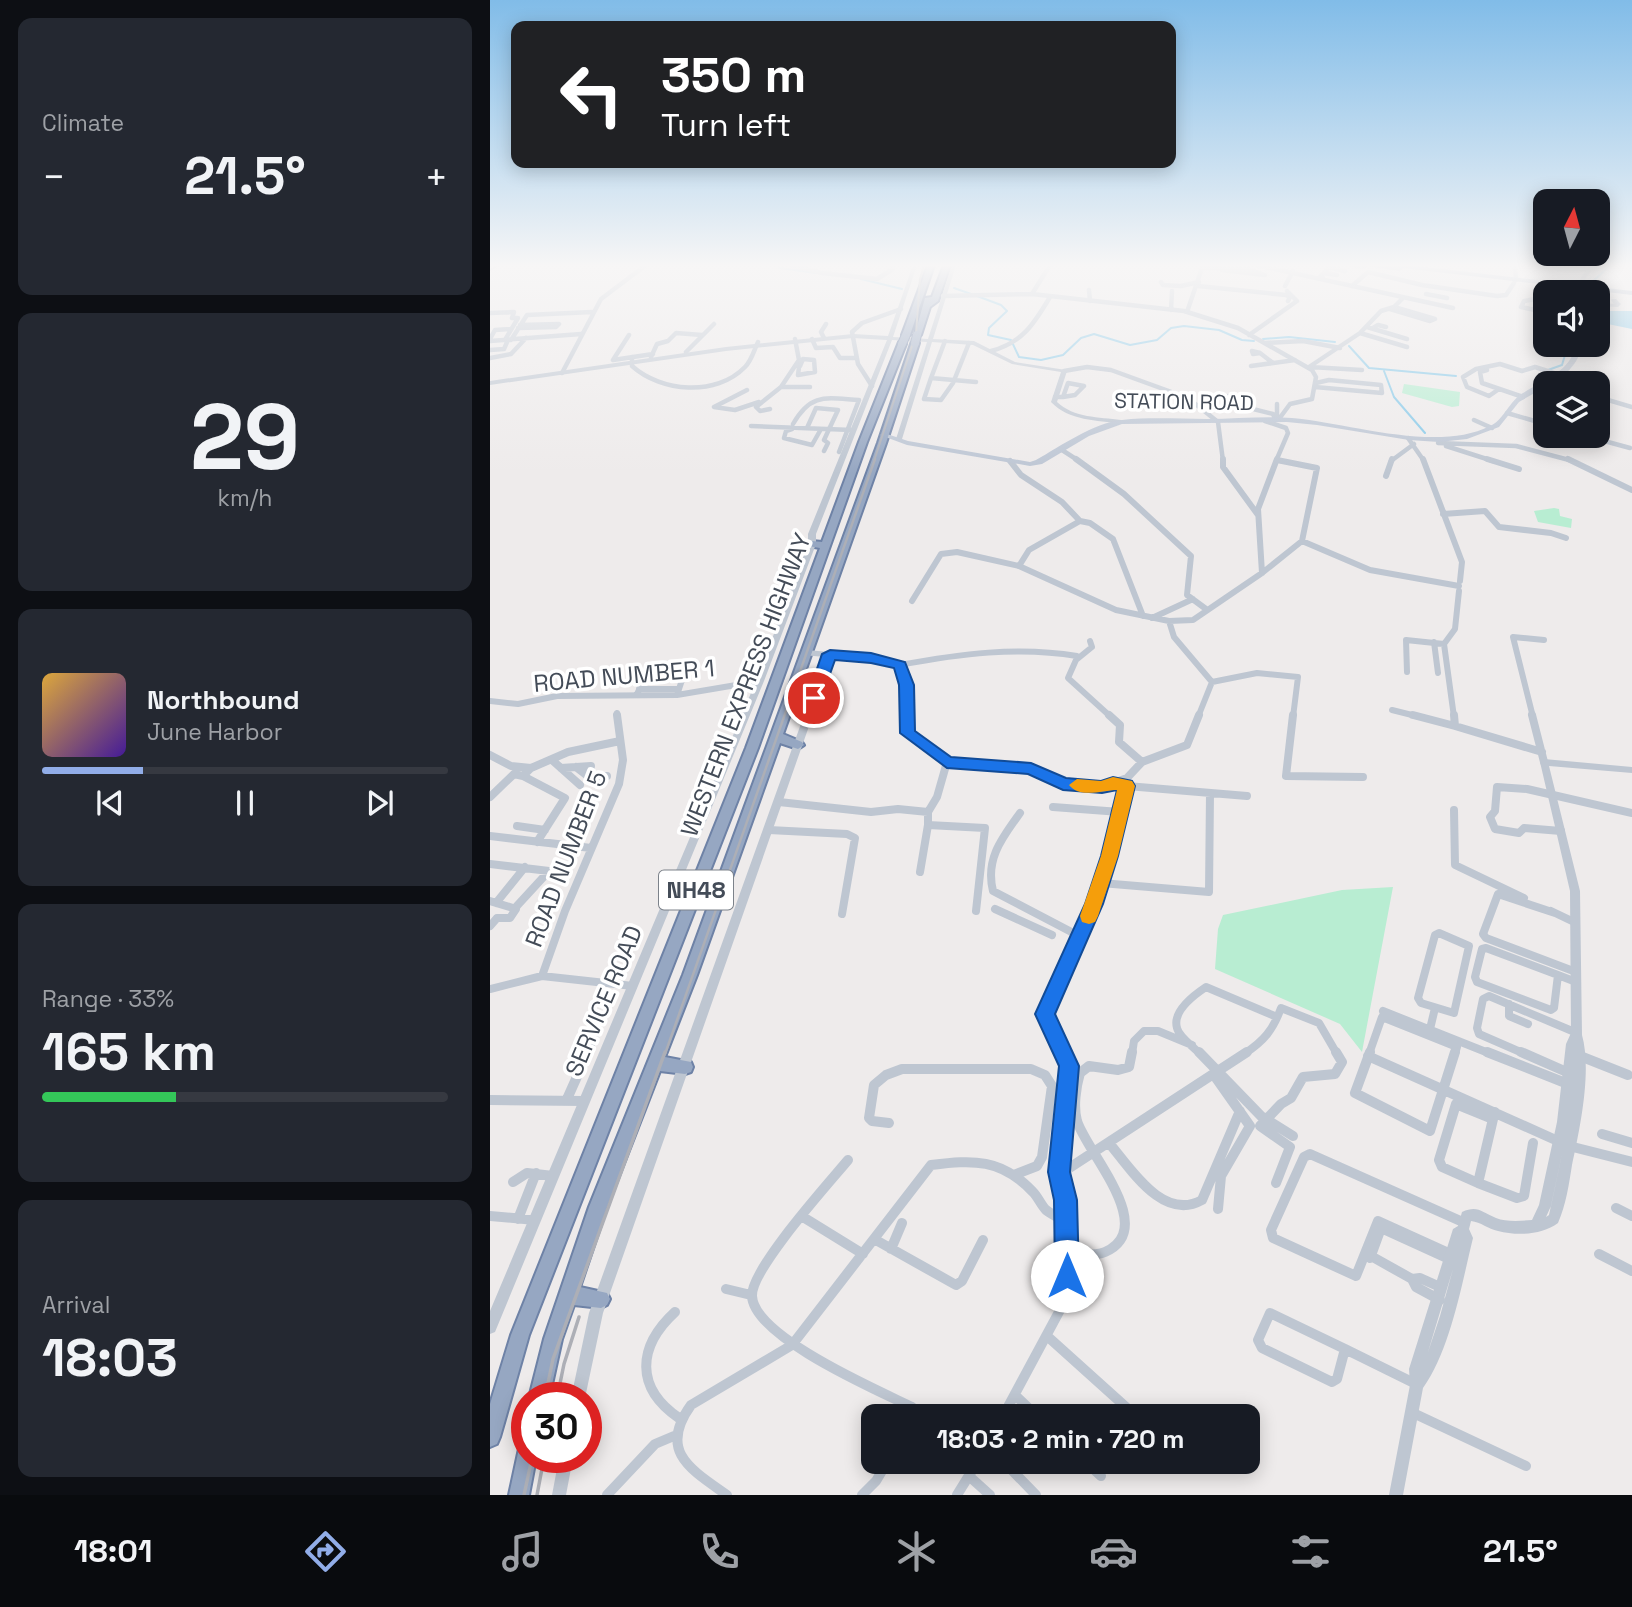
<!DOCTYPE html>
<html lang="en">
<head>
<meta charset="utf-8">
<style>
  body { margin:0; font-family:"Space Grotesk",sans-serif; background:#242831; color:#f1f3f6; height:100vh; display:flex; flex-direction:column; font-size:26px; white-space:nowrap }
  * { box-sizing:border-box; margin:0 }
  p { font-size:23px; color:#9ea1a6 }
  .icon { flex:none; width:38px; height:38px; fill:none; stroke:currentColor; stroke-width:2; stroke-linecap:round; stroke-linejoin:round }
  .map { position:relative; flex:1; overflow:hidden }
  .panel { display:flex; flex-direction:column; gap:18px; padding:18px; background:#0d0f14; width:490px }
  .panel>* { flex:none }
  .banner { position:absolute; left:21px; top:21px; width:665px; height:147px; border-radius:14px; box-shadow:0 4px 18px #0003; background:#202124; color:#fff; overflow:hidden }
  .needle { width:46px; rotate:6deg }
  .fabs { position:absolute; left:1043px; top:189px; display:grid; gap:14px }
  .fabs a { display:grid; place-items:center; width:77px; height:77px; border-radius:14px; background:#171b24; box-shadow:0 4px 18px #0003; font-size:35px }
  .speed { position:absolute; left:21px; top:1382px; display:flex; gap:14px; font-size:35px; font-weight:700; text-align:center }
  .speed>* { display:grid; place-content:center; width:91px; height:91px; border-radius:50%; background:#171b24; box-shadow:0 4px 18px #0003; line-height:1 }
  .speed .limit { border:10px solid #d22; background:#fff; color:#111 }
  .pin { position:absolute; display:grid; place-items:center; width:60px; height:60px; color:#fff; margin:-30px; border:4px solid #fff; border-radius:50%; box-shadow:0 2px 7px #0007 }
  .me { position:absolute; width:77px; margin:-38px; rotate:0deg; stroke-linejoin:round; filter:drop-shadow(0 0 5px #0008) }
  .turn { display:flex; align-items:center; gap:24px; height:147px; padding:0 35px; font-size:32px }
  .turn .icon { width:91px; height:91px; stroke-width:2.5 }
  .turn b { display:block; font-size:49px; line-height:60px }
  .big { font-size:52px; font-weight:700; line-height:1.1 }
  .panel .tile { flex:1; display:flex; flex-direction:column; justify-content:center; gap:10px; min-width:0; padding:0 24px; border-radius:14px; background:#242831 }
  .panel .dial { align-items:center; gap:0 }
  .dial b { font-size:91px; line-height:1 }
  .song { display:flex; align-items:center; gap:21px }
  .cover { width:84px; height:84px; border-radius:10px; background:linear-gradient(135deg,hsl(40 70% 55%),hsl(260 70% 35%)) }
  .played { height:7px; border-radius:4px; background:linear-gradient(90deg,#91ade8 25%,#363941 25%) }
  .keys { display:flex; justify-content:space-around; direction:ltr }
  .heat { display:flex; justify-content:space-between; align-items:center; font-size:38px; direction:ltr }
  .charge { height:10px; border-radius:5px; background:linear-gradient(90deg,#34c759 33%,#363941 0) }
  .trip { position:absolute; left:371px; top:1404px; width:399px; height:70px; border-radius:14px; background:#171b24; box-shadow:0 4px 18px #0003; font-weight:700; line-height:70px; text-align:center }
  .tab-bar { display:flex; height:112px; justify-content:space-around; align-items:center; background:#090b0e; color:#9ea1a6 }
  .tab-bar .icon { width:49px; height:49px }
  .tab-bar .on { color:#91ade8 }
  .tab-bar b { font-size:32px; color:#f1f3f6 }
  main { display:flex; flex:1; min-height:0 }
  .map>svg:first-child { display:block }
  .green { fill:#b8edd2 }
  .water { fill:#86c9e9 }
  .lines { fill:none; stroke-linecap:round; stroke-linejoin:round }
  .stream { stroke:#86c9e9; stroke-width:2 }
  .trunk-casing { stroke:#6e82a6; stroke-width:4 }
  .minor-far3 { stroke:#bec6d1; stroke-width:4.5 }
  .minor-far2 { stroke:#bec6d1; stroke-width:6 }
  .minor-far1 { stroke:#bec6d1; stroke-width:8 }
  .minor { stroke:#bec6d1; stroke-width:10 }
  .tertiary { fill:#bec6d1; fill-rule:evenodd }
  .secondary { fill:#bdc6d4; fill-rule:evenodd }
  .primary { fill:#aab7ca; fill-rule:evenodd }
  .trunk { fill:#96a7c2; fill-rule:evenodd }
  .rail-far2 { stroke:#adafb6; stroke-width:2 }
  .rail-far1 { stroke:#adafb6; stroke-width:2.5 }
  .rail { stroke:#adafb6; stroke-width:3.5 }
  .trunk-bridge-casing { stroke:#6e82a6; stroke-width:10; stroke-linecap:butt }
  .trunk-bridge { stroke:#96a7c2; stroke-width:8 }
  .route { fill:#1a73e8; stroke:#114b97; stroke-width:2 }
  .slow { fill:#f59e0b }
  .labels { text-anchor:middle; stroke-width:7; stroke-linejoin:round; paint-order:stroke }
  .far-street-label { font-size:21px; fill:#444c58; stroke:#fff }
  .shield { fill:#fff; stroke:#7c828a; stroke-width:2 }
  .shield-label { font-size:23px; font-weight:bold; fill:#444c58 }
  .street-label { font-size:24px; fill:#444c58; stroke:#fff }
</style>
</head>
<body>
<main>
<section class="panel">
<div class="tile"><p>Climate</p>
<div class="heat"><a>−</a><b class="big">21.5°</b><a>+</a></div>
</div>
<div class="tile dial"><b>29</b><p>km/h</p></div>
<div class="tile">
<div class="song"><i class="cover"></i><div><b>Northbound</b><p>June Harbor</p></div></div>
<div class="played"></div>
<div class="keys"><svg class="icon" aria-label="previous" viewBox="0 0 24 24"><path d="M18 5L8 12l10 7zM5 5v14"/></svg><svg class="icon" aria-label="pause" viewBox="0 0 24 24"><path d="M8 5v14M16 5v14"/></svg><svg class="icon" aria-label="next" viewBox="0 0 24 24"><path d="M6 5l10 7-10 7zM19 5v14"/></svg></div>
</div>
<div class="tile"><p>Range · 33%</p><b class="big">165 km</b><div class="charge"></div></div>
<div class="tile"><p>Arrival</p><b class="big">18:03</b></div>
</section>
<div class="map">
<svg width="1142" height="1495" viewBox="0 0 1142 1495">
  <rect width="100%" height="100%" fill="#eeebeb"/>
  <path class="green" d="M914,384l56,8 -1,14 -7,1 -50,-14z
    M1064,508l5,1 1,7 12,3 -1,9 -33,-6 -4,-11z
    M903,887l-31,165 -22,-28 -125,-55 3,-40 5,-14 119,-25z"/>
  <path class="water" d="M1108,311h34v18l-34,-7z"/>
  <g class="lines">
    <path class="stream" d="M286,265l4,3 36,5
      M371,279l41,10
      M1102,282l19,-17
      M464,288l17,6
      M487,296l24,9 6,6 -18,17 -1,7 23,5 8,17 22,3 22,-5 18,-17 13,-4 36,11 27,-5 14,-12 13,-2 35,4 23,10 12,1
      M773,339l26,-2 46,5
      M859,346l20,22 87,8
      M1058,370l14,-5 6,-20
      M894,371l10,26 31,36"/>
    <g class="trunk-casing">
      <path id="trunk" d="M438,265h6l-24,70 -7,2 -1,-2z
        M454,265h6l-12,36 -8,6 -9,28 -7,2 11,-39 7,-1z
        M422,341l7,2 -33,100 -103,291 19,8 2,3 -6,4 -18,-6 -83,232 -32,82 26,5 2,5 -2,5 -6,2 -25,-3 -53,136 -27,80 27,6 3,6 -3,6 -6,3 -27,-3 -12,34 -13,59h-20l15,-59 45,-132 94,-232 195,-532z
        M409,342l7,2 -39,98 -109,306 -229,587 -29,102 -3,7 -7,3v-43l21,-69 235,-587 74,-200 -12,-2 -1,-2 5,-3 10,1 37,-100z
        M37,1441v17h9l-7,37h-20l11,-51z"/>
    </g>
    <path class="minor-far3" d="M301,265l31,8 55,6 16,-10v-4
      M766,265l197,43
      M863,265l11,2
      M1025,265l1,15
      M838,267l17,4
      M712,268l47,1 16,6 -43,-5
      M834,273l13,2
      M833,278l-3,-1 11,-12
      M671,282l2,3 18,1 18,-4
      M708,286l88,9 4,2 -2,4
      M795,286l8,-15
      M862,286l16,-14 54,13 75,11 9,-1 8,-12
      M1050,287l-4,12 -12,2 -3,6 24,5
      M1087,288l15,-23
      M599,290l1,11
      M542,294l18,-29
      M936,294l21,4
      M453,296l89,-2 152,17 54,17 74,42 4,7 -4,22 -22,5 -11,15
      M900,309l40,12 5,-2 -41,-12
      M681,310l1,-19
      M697,312l16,-47
      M0,313l24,-1 -2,6h6l-13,22
      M877,327l40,12
      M28,328l38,-1 3,-3 -39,1
      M883,328l5,-3 8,2
      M870,333l47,14
      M759,335l48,-34 -10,-10
      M334,338l-3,-6 5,-8
      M0,339l5,-9 16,-1
      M322,339l4,9 17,-1 7,11h16
      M21,340l16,-25 65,-3
      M0,341l91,-7
      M455,341l-14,37 45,4
      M774,343l39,-2 37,7
      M0,350l14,-1 4,-9
      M501,351c31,-8 43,-27 59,-54
      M762,351l8,2 -7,1z
      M196,352l28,-28
      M770,353l13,10
      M142,357v9c29,26 84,31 113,1 7,-7 9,-17 13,-25
      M161,357l6,-13 11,-3 8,-8 26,2
      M0,358l21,-4 15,-16
      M123,360l40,-6
      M123,360l16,-25
      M761,366l44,-6
      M309,367l-1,8 17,-3 -1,-12 -11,-1 -3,7
      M819,367l51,-34 21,-22 13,-4 9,-9
      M820,367l52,3
      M997,370l-7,2 2,11 41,14
      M574,371l23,-4 24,3 77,28 30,24 5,39
      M72,373l39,-74 45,-34
      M441,378l-7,21 17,1 12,-17 16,-40
      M578,383l16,3 -9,9 -12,2z
      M382,386l-14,-22 -6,-32 10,-9 39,-14
      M291,387h29
      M825,387l67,6 -1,-8 -52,-5 -13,3
      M1009,389l-10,7 -22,-9 -4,-10 13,-8 24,-5 22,7 13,-4 25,8
      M257,390l-33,17 21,3 24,-8
      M737,396l18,11 28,7 2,5
      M565,397h8
      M1108,397l34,10
      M787,404v14
      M280,409l-10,2 -4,-4 25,-20 18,-27 -4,-21
      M1017,413l38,11
      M984,420l18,8
      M775,421l21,7 2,5 -12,28
      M303,424c18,-32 34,-26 66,-24l-20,52
      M261,426l101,4
      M317,428l9,-20 22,2 -14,30 4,3 -4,8
      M302,429l-6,2 -2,7 28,7 9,-16
      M1096,436l44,12
      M918,438l16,23
      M948,443l78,3 57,15
      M956,446l47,15
      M572,450l17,11
      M787,460l4,1
      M901,461l23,-17"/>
    <path class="minor-far2" d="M586,459l48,35 67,62 -4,39 19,14
      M733,459v8l35,48
      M933,459l39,103 -2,19
      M997,459l32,10
      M1078,459l64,31
      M787,460l40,8 -15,73
      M520,461l11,14 41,27 18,19 10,2 23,16 30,77
      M896,476l6,-17
      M953,514l42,-3 14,16 52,6 15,5
      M529,566l10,-16 51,-29
      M772,573l-4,-64 19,-50
      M422,601l29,-47 16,-2 62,14 97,44 53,11 24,-1 69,-47 40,-32 68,29 89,16
      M662,618l41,-19
      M679,621l5,16 38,45
      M600,641l2,6 -16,13 -8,18 43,39
      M944,642l4,31
      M340,655l41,3 29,7 6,20 1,32
      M410,665c59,-11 118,-19 177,-9
      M917,672l-1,-32 38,4
      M149,689h40
      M147,694l9,-19 38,-1 -7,21
      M0,701l28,3 39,-8 120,-1 83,-14
      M902,710l28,7
      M127,713l1,4
      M708,717l14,-35 45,-9 41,4 -5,40
      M964,717l-10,-73 11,-15 4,-38
      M1043,717l-20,-80 31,3"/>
    <path class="minor-far1" d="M417,715v18l40,29 84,7 32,15 39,3 25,-9 15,-16 45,-17 12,-30
      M619,715l11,10 -1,17 23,20
      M803,715l-7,61 77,1
      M923,715l42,11
      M964,715l1,11 87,26
      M1042,715l12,47
      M0,755l21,11 20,2 37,-16 52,-11
      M62,760l28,25
      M41,768l-8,8 42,22 -28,44
      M71,768l30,-2 -2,11 -13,-10
      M99,777l18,-1
      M637,786l120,10
      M0,797l24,-23 9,2
      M289,802l92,10 27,-3 30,3 9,-15 10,-35
      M563,807l67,5
      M964,810l1,55 69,33
      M438,812v13l57,3 -9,83
      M530,813c-18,25 -35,46 -27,78l88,46
      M27,826l28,4
      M279,830l78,4 8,4 -13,76
      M1071,831l-37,-3 -5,5 -24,-4 -5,-12 5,-6 2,-24 30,2 105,24
      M0,836l101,12
      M0,864l59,7 -34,37
      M430,872l8,-47
      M611,883l108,9 1,-99
      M0,901l26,8 -6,9h-13l-7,8
      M6,903l29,-36
      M505,909l57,26
      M1061,911l23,11
      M1065,913l-57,-19 -15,40 3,4 90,34
      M949,933l30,13 -15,67 -33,-10 -3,-5 17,-63z
      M996,948l72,27 -4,33 -3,2 -74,-28 -2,-5 7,-28z
      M1068,975l18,7
      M52,976l23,-65 54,-127 4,-24 -6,-45
      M0,989l52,-13 91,10
      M1019,1004v12l19,8
      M893,1011l108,43
      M940,1029l5,-21
      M97,1054l10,-23
      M573,1054l-18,-40 49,-110 16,-48 17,-70 -14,-3
      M642,1054l2,-13 10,-10h14l34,14
      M710,1054c-6,-7 -21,-17 -23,-26 -5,-17 17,-33 29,-41l71,30
      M754,1054c20,-13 29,-24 37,-46l38,15 18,31
      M879,1054l13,-37 75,30 -2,7
      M1035,1054l-46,-20 -2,-6 6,-29 6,-3 88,37"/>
    <path class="minor" d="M709,1052l62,64 32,20
      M880,1052l-15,41 75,38 25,-79
      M997,1052l81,32
      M1031,1052l48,21
      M878,1056l201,90 63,16
      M1090,1056l48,19
      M724,1075l36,51 -29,50 -3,33
      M77,1099l21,-47
      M0,1100l94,1
      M966,1104l37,15 -15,64 -36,-16 -3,-7z
      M1003,1119l2,-7
      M399,1123l-17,-2 -3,-3 5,-33 12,-10 16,-6h129l14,6 7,11 -10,71 -5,9 -23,9
      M1112,1134l30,9
      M619,1143c22,26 54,79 93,57l38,-89
      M358,1160c-20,24 -97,109 -96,136 2,41 125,94 160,111l3,9
      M570,1174l187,-122
      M23,1182l14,-9 26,3
      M786,1183l14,-36 -30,-21 21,-22 10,-6 12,-21 32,-3 7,-12 -6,-10
      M988,1183l39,15 7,-2 9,-53
      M1126,1208l16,8
      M0,1216l45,4
      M313,1217l60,37
      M28,1219l18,-46
      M384,1239l82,46 6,-4 21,-41
      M401,1249l11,-26
      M1109,1254l33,17
      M577,1255c12,-1 27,2 38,-3 54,-24 -18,-99 -28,-131 -4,-14 -1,-34 3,-48l9,-7 29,4 11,-3 3,-15
      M963,1255l-75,-34 -22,55 -83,-38 -2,-8 33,-73 6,-3 155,69
      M881,1256l41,23
      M880,1258l11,-30 68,31
      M950,1287l-20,-9 -8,1 4,8 24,13
      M236,1289l25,6
      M185,1312c-38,35 -40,76 4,106
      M780,1313l75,36 -8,30 -5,3 -70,-34 -4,-8z
      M557,1336l80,72
      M855,1349l71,35
      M525,1395l22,21
      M921,1412l115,54
      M513,1416l64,-119 -2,-97 -6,-28 10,-106 -6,-14
      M513,1461l33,34
      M595,1461l16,15
      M480,1477l20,18
      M117,1495l48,-51 19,-8
      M237,1495c-37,-26 -69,-44 -36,-90l101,-60 139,-180c42,-5 70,-7 102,27 5,5 8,13 13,18 5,4 13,8 19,11
      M372,1495l14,-14 12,-20
      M467,1495l21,-34"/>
    <path class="tertiary" d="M423,265h4l-24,72 35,2 24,-74h4l-23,74 41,2 41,21 51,8 1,1 -10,31c17,16 42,15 64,18l3,2 -3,2c-24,-4 -52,-3 -70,-22l10,-30 -49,-8 -39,-19 -41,-3 -30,97 -5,1 -1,-1 31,-97 -35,-2 -76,194v10l-52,137 -269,651 -5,2v-23l266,-630 52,-137v-10l79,-194 -34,-2 -127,13 -236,34v-4l236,-34 127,-13 35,2z
      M316,650l24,2 4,3 -231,658 -18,85h-14l18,-85 236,-656 -22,-2 -1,-2 1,-2z
      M1054,759l88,8v6l-83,-7 31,125 2,144c10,36 -2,93 -10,130 -3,19 -6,40 -14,58 -16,12 -41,13 -60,8 -10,-2 -17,-9 -27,-10l-2,8 4,9c-11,45 -23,113 -50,150l-20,107h-14l21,-110 -1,-16 44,-140 5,-3 4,-14c16,-7 19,0 34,6 10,4 24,3 36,2l7,-15 18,-83 9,-78 5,-11 -1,-142 -30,-129zM1075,1140l-16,75 -3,2 5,-11zM963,1269l-13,47 -12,36z
      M69,1458h14l-7,37h-14z"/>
    <path class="secondary" d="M1122,299h4l5,5 -3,3 -20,-1v-4l16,2 -3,-4z
      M1086,345h6c-2,17 -19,36 -37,38v4l-26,15 -20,25 -32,12 -28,3 -30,-2 -92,-15 -30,-3 -165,2 -33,12 -47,28 -12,2 -123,-21 -27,-10 4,-2 24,8 122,21 6,-2c25,-14 57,-37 86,-40 28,-3 57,-1 85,-1 27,0 58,-3 85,-1 57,5 145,35 198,8 14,-6 19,-25 33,-33 21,-13 48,-22 53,-48z"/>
    <path class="primary" d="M879,265h39l224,26v4l-229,-27 -3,3 -28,-4z"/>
    <use href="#trunk" class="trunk"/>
    <path class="rail-far2" d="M0,270l9,-5
      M384,461l42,-127 4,-55 4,-14"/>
    <path class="rail-far1" d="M175,1054l210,-595"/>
    <path class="rail" d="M55,1398l8,-39 112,-307
      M67,1398l7,-34 15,-47
      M34,1495l8,-37
      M47,1495l7,-37"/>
    <g class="trunk-bridge-casing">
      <path id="trunk-bridge" d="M425,343l2,-8
        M412,344l4,-9"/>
    </g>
    <use href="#trunk-bridge" class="trunk-bridge"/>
  </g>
  <linearGradient id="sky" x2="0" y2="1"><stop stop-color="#81bce8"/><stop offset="0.56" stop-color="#f7f6f6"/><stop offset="1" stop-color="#f7f6f6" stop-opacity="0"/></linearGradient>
  <rect width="1142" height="474" fill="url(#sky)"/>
  <path class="route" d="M340,650l41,3 34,9 9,23 1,46 36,26 80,6 35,15 35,3 12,-4 19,4 3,5 -17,70 -15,48 -48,110 24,52 -9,106 7,28 2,76 -4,8 -8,4 -8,-4 -4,-8 -1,-76 -6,-28 11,-106 -24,-52 50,-110 16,-48 16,-66 -15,3 -39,-3 -35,-16 -81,-6 -47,-35 -1,-48 -5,-17 -23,-5 -36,-3 -15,42h-11l-2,-4 15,-44z"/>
  <path class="slow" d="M623,777l19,4 3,5 -17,70 -20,60 -3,6 -6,2 -7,-2 -2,-6 21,-60 16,-66c-14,0 -37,9 -48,-5l8,-6 24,2z"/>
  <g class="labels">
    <g class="far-street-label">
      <text transform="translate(694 402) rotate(1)" y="7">STATION ROAD</text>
    </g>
    <rect class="shield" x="169" y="870.5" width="74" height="39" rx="5"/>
    <g class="shield-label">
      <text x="206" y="898">NH48</text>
    </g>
    <g class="street-label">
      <text transform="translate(134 676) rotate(-5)" y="8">ROAD NUMBER 1</text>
      <text transform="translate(256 685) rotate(-69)" y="8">WESTERN EXPRESS HIGHWAY</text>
      <text transform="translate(76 859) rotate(-69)" y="8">ROAD NUMBER 5</text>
      <text transform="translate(114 1001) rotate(-67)" y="8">SERVICE ROAD</text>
    </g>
  </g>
</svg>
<div class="fabs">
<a><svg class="needle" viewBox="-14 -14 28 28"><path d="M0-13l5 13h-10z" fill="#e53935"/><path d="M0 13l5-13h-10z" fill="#9ea1a6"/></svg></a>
<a><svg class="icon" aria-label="sound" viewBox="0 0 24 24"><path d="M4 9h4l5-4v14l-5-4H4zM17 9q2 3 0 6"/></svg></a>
<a><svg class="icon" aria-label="layers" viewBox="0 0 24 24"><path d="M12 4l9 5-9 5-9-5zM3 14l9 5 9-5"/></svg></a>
</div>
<div class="speed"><div class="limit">30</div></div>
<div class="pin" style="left:324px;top:698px;background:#d93025"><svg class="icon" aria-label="arrive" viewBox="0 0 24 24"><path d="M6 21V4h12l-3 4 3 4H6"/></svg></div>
<svg class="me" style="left:577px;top:1276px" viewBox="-20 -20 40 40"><circle r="19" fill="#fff"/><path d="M0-13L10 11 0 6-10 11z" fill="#1a73e8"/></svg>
<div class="trip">18:03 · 2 min · 720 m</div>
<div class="banner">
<div class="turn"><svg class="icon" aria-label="left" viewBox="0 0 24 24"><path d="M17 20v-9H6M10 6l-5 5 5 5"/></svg><div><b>350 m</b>Turn left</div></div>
</div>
</div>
</main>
<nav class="tab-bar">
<b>18:01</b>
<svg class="icon on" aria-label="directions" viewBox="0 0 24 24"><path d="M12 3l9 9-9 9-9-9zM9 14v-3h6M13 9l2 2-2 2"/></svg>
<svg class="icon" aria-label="music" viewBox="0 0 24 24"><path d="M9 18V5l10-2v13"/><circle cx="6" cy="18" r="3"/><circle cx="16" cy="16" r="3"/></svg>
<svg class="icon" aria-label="phone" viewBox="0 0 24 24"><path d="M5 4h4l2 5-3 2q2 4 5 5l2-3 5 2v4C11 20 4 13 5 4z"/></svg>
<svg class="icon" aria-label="climate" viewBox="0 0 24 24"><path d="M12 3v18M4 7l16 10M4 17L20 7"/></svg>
<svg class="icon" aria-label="car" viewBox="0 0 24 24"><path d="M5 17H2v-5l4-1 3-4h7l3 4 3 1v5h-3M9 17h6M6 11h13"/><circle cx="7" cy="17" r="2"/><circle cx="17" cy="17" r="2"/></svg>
<svg class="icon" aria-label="filters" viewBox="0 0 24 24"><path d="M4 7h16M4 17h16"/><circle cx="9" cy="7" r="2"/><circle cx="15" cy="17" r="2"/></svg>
<b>21.5°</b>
</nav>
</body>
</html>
